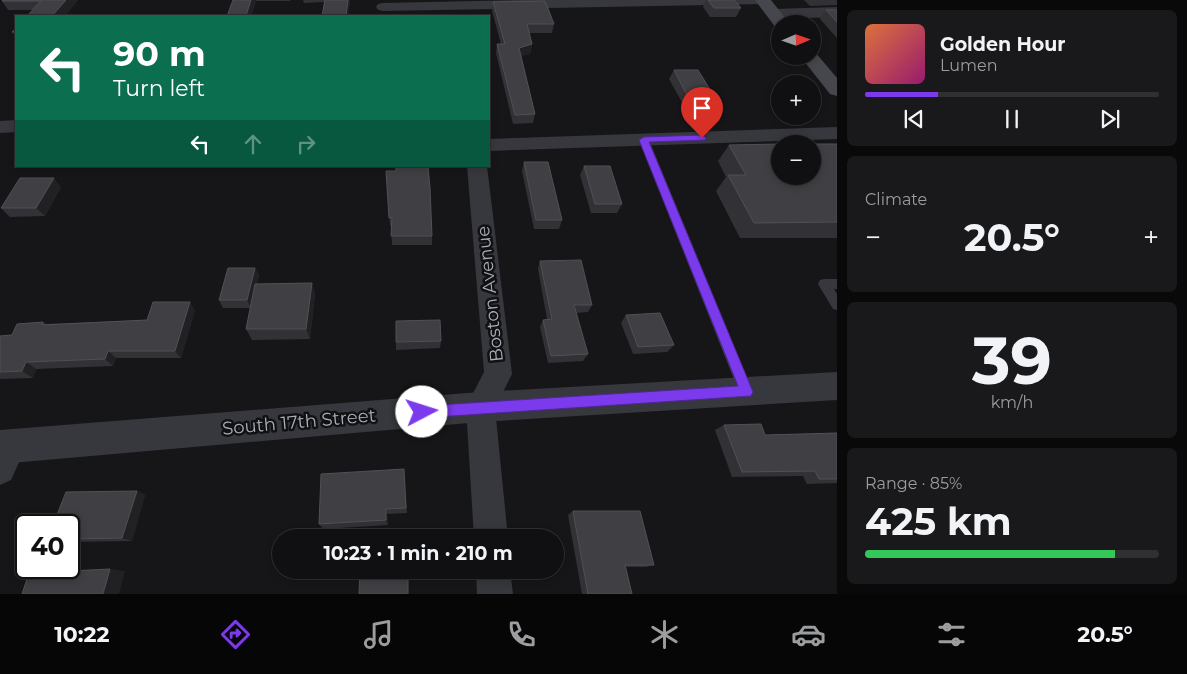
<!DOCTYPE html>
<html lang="en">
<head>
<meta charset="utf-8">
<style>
  body { margin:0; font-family:Montserrat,sans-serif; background:#19191b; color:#f1f3f6; height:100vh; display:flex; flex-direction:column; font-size:19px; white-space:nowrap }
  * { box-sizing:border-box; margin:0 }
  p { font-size:16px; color:#9c9d9f }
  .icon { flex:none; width:28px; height:28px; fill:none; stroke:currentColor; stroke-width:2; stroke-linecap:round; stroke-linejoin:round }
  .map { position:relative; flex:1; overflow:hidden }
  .sheet { display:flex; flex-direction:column; gap:10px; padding:10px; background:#09090a; width:350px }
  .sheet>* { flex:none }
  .top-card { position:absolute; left:15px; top:15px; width:475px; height:152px; border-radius:0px; box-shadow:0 2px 8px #0003,0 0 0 1px #303032; background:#0b6e4f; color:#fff; overflow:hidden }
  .needle { width:32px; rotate:88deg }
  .controls { position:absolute; left:771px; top:15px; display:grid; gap:10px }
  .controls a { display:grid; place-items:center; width:50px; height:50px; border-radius:50%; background:#101012; box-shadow:0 2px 8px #0003,0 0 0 1px #303032; font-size:25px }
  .speed { position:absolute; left:15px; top:514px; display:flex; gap:10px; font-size:25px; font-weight:700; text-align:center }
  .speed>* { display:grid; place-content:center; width:65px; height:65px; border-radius:50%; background:#101012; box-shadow:0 2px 8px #0003,0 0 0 1px #303032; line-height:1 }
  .speed .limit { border:2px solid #111; border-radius:8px; background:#fff; color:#111 }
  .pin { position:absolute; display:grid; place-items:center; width:42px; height:42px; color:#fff; margin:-51px -21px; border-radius:50% 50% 50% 0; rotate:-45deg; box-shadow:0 0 5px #0007 }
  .pin .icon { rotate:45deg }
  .me { position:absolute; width:55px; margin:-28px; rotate:85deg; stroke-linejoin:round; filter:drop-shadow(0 0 4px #0008) }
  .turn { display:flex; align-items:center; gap:18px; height:105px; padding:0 15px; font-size:22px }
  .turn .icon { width:65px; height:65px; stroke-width:2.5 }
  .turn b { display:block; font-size:35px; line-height:42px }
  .lanes { display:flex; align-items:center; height:48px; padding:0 15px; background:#0003; justify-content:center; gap:25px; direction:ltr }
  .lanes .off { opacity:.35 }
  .big { font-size:38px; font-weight:700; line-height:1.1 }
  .sheet .card { flex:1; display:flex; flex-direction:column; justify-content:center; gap:8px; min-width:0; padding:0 18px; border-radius:8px; background:#19191b }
  .sheet .dial { align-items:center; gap:0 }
  .dial b { font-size:65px; line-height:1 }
  .song { display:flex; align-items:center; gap:15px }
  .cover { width:60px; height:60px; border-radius:8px; background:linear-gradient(135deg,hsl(20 70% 55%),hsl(320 70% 35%)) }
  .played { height:5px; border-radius:2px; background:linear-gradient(90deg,#7c3aed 25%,#303032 25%) }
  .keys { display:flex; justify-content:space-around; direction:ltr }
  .heat { display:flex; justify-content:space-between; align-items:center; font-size:28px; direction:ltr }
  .charge { height:8px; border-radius:4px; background:linear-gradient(90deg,#34c759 85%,#303032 0) }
  .trip { position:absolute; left:272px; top:529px; width:292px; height:50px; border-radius:25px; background:#101012; box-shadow:0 2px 8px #0003,0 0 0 1px #303032; font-weight:700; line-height:50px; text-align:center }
  .menu { display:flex; height:80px; justify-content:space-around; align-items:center; background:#060607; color:#9c9d9f }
  .menu .icon { width:35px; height:35px }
  .menu .current { color:#7c3aed }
  .menu b { font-size:22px; color:#f1f3f6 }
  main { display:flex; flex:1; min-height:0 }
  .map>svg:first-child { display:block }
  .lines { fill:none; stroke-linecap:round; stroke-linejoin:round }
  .service { fill:#37383d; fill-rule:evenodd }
  .minor { fill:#37383d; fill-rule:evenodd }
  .tertiary { fill:#37383d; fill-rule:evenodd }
  .secondary { fill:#45474d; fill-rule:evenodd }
  .wall { fill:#323236 }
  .shaded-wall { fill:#212124 }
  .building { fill:#3f3f44; stroke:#4f5156 }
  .route { fill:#7c3aed; stroke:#51269a }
  .labels { text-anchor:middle; stroke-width:5; stroke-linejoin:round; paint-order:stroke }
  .street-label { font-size:18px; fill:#a8adb8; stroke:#111113 }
</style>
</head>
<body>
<main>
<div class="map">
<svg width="837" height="594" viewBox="0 0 837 594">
  <rect width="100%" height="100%" fill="#161618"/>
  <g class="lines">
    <path class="service" d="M644,137l5,3 104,252 -2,5 -5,2 -5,-2 -2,-5 -100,-252z
      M824,279h13v10h-3l3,5v16l-4,-1 -15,-25 2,-4z"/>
    <path class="minor" d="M522,0h248l-2,3 -5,1 -380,7 -5,-1 -2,-3 2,-3 5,-1z
      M837,7v10l-63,2 -5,-2 -3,-3 3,-3 5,-2z
      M16,120v12l-16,1v-12z
      M837,127v12l-348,12v-12z
      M467,166h20l25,208 -17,34 13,130h-34l-8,-131 18,-35z
      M11,432l11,4 4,11 -15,33 -11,5v-48z
      M476,570h34l3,24h-36z"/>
    <path class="tertiary" d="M837,372v28l-357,22 -480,42v-34l480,-38z"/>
    <path class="secondary" d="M755,0h16l19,24h-10v5l-4,-1z
      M812,51l3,1 22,26v18l-7,-2 -30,-38h12z"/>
  </g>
  <path class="wall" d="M3,0h75l-13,16 -33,-6h-24l-6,-9z
    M233,0h57v1h-34l-5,15h-24z
    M303,0h47l-2,16h-26l2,-14 -20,1z
    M706,0h28l7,8 -5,9h-26l-7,-10z
    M804,0h33v5l-27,1z
    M493,2l61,22 -2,9h-23l3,11 -2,10 -9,2 14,58 -2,9 -20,1 -17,-71 1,-9h4l-9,-33z
    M826,10h11v28l-17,-19z
    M16,28v10l-4,-6z
    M674,70l40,26 -5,10h-25l-15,-27z
    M837,144v94h-97l-24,-47 10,-14 -8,-16 11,-16z
    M524,162l38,58 -3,9h-25l-12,-58z
    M584,166l38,38 -5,9h-26l-11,-38z
    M386,171l46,65v9h-40l-1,-19h-1z
    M61,187l-16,29 -35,1 -9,-9z
    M540,261l52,44 -4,7 -12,1 12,41 -5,7 -35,2 -8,-36 3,-7 4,-1 -9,-50z
    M255,268l4,8 -2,8 55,-1 3,11 -5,45 -58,1 -6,-11 4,-21h-27l-4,-8z
    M195,310l-14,48h-65l-3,8 -77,3 -3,9 -33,1v-43l12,-1 31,-13 3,2 101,-4z
    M626,315l48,30 -7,7 -34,2 -12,-31z
    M441,341l-1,7 -44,2v-8z
    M724,425l41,10 72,-2v50l-30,1 -4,-8 -71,1 -17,-47z
    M404,469l3,44 -20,1 1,11 -65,4 -4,-5z
    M137,491l8,4 -13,46 -63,1v-17z
    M573,511l81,54 -8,2h-20l6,27h-50l-14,-79z"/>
  <path class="shaded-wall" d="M66,0h12l-13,16h-13z
    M251,0h5v1l-5,15h-5z
    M348,0h2l-2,16h-2z
    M532,44l-2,10 -13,3 2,-9z
    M54,178l7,9 -16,29 -9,-8z
    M255,268l4,8 -8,32 -4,-8z
    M312,283l3,11 -5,45 -4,-10z
    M190,302l5,8 -14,48 -6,-7z
    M108,351l8,7 -3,8 -8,-7z
    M26,362l10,7 -3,9 -11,-7z
    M137,491l8,4 -13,46 -10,-3z
    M386,509l1,5 1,11 -2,-5z
    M110,569l15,2 -6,23h-16z"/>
  <path class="building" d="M3,0h63l-14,16h-25l14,-15h-39z
    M233,0h18l-5,16h-19z
    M325,0h23l-2,16h-24z
    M708,0h26l7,8h-27z
    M545,1l9,23h-27l5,20 -13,4 16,66 -20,1 -18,-71h8l-12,-42z
    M826,10h11v12z
    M16,28v4h-4z
    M674,70h24l16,26 -26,1z
    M780,144v32h32v-32h25v78l-83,1 -26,-48h18l-17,-30z
    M524,162h24l14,58h-26z
    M396,166h32l2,22 2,48h-41l1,-19 -3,1 -3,-47h10z
    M584,166h26l12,38h-27z
    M20,178h34l-18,30h-35z
    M581,260l11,45h-18l14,49 -37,2 -8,-36 9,-1 -12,-58z
    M228,268h27l-8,32h-28z
    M312,283l-6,46h-60l9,-45z
    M153,302h37l-15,49h-67l-3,8 -79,3 -4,9 -22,1v-36l12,-1 5,-11 26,-2 -1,3 105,-5z
    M660,313l14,32 -36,2 -12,-32z
    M440,320l1,21 -45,1v-21z
    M761,424l4,11 72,-2v46h-18l-4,-8 -73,1 -18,-47z
    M404,469l2,39 -20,1v11l-67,4 2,-50z
    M137,491l-15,47 -53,1v-14h-16l13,-33z
    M573,511h67l14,54h-29l7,29h-44z
    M110,569l-7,25h-81l7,-21z
    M360,570h48v24h-49z"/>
  <path class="route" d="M702,135l4,3 -1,2 -56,2 104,250 -2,4 -329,22 -5,-2 -2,-4 2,-5 5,-1 316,-20 -99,-246 5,-3z"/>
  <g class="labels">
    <g class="street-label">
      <text transform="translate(490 294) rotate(-96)" y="6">Boston Avenue</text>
      <text transform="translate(299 422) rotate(-5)" y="6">South 17th Street</text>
    </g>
  </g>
</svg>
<div class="controls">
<a><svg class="needle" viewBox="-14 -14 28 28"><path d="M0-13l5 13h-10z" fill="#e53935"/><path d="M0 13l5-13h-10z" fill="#9c9d9f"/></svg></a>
<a>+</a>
<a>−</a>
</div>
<div class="speed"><div class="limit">40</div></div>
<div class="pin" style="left:702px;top:138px;background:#d93025"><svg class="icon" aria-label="arrive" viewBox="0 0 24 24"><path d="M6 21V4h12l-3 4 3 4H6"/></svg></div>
<svg class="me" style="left:422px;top:412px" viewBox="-20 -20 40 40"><circle r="19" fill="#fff"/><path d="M0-13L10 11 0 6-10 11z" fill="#7c3aed"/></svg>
<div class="trip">10:23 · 1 min · 210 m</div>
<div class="top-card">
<div class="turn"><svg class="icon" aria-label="left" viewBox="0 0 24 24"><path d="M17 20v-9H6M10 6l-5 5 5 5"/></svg><div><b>90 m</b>Turn left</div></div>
<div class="lanes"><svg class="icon" aria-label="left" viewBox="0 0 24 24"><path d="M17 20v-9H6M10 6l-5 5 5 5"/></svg><svg class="icon off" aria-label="ahead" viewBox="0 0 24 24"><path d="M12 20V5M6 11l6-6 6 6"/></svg><svg class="icon off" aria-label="right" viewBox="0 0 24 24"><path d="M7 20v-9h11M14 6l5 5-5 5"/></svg></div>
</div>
</div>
<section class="sheet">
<div class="card">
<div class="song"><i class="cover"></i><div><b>Golden Hour</b><p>Lumen</p></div></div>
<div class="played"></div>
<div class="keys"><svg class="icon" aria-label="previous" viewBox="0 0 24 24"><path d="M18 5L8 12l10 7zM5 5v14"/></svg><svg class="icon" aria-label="pause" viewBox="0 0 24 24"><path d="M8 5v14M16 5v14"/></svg><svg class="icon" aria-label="next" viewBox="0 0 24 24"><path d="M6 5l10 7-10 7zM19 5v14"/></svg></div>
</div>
<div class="card"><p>Climate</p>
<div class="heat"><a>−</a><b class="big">20.5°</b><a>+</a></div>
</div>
<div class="card dial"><b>39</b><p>km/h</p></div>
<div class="card"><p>Range · 85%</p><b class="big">425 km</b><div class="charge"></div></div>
</section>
</main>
<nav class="menu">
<b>10:22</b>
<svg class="icon current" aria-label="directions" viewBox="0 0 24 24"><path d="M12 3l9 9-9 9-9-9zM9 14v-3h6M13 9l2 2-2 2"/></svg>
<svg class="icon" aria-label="music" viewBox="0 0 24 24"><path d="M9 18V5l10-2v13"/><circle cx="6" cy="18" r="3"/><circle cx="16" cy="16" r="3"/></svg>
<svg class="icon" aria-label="phone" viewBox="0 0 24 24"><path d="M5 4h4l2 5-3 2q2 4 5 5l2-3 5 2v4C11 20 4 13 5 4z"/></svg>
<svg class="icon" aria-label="climate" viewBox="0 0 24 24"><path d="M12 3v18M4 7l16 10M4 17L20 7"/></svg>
<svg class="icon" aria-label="car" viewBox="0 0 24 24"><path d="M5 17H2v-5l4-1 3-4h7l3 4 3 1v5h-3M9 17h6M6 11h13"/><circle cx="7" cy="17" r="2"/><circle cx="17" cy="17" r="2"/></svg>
<svg class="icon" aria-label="filters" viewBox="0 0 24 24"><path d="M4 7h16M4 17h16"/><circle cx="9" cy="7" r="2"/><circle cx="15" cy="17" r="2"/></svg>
<b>20.5°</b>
</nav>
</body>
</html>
